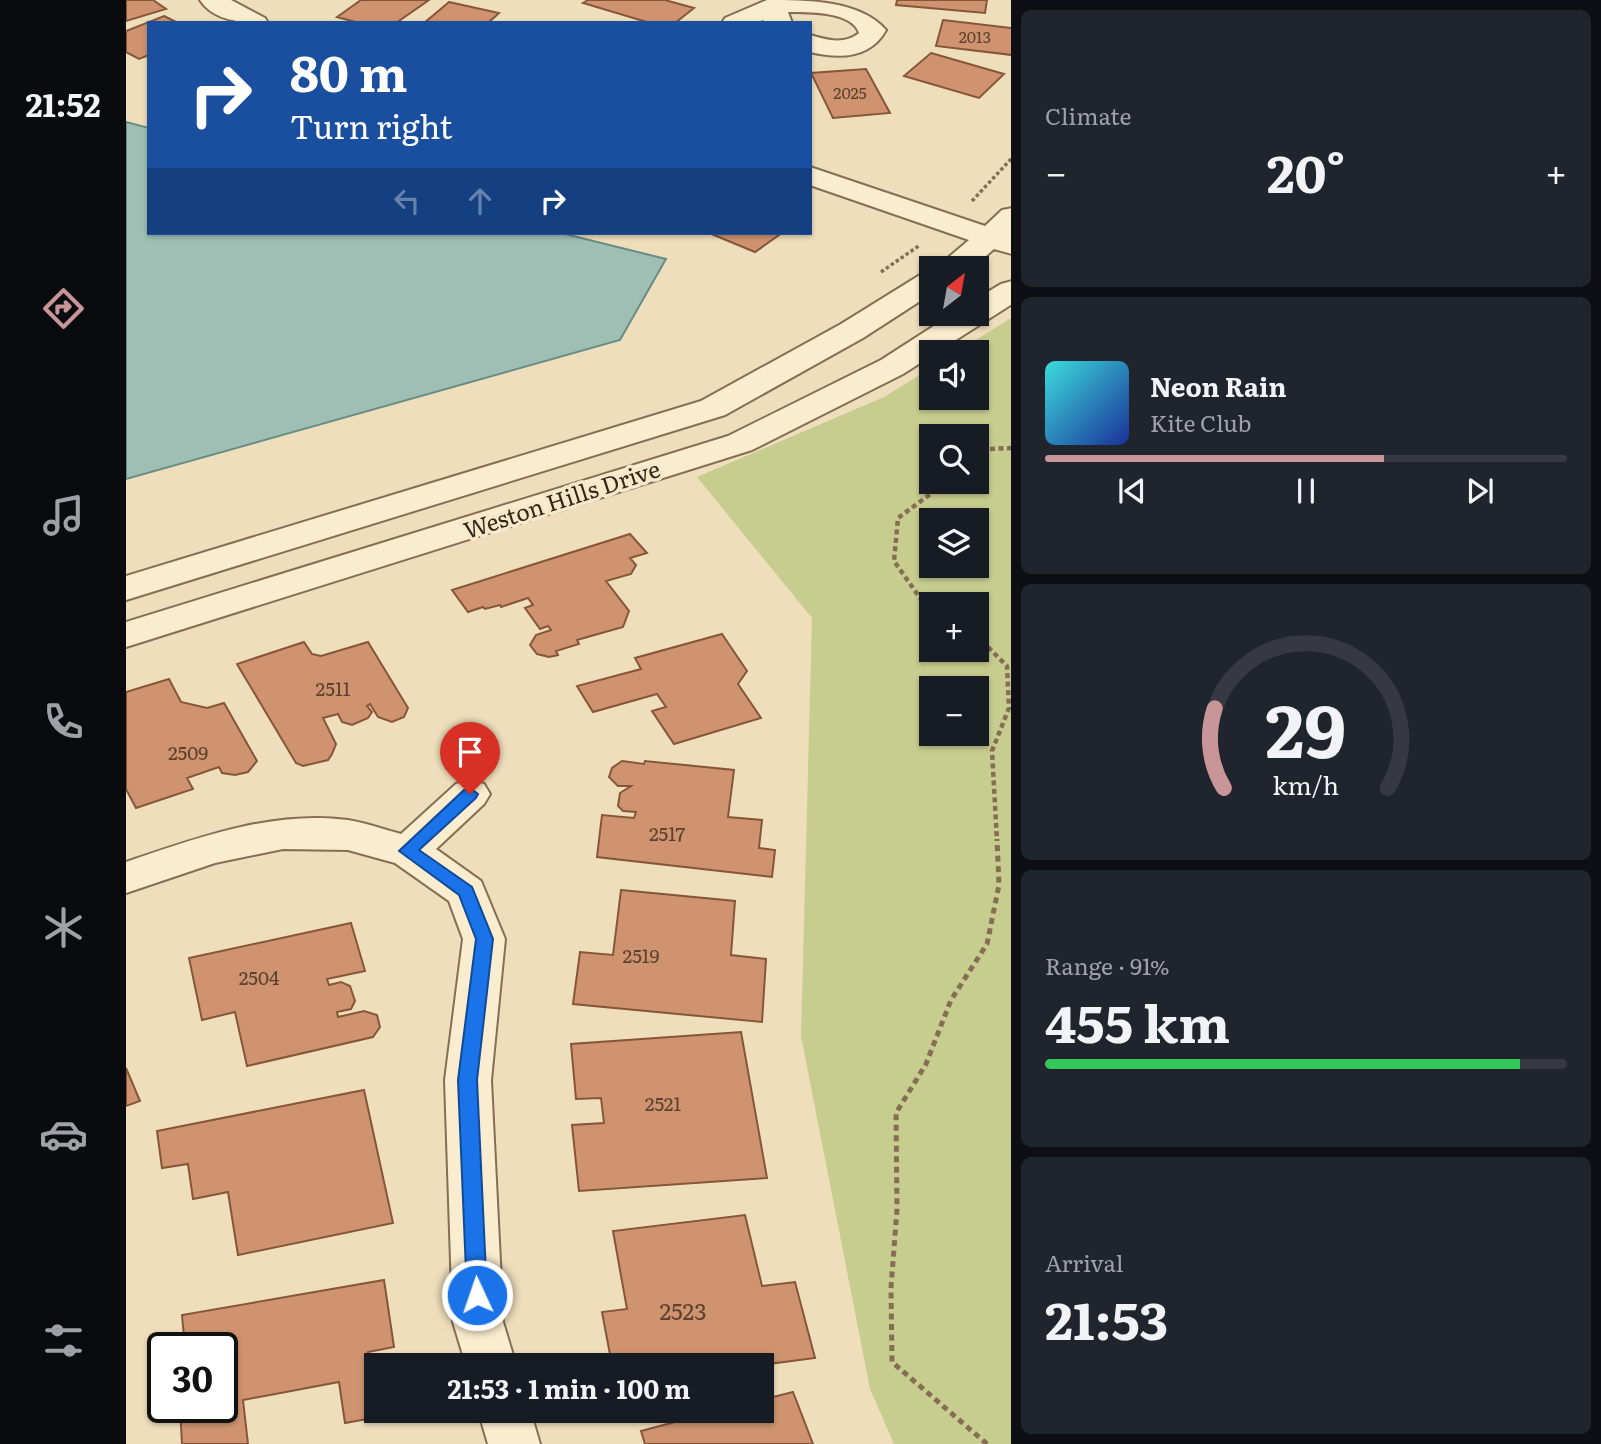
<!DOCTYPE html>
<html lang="en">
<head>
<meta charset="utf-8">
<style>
  body { margin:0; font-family:Literata,serif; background:#20242c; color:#f1f3f6; height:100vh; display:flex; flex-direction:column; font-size:26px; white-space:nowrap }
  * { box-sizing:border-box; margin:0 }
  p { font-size:23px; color:#9ea1a6 }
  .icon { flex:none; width:38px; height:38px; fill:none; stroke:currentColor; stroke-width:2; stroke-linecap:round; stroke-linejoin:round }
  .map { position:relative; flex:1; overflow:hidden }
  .panel { display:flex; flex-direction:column; gap:10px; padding:10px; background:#0d0f14; width:590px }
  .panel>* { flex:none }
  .top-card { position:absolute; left:21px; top:21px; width:665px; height:214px; border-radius:0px; box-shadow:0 2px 5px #0004; background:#1a4fa0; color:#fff; overflow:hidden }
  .needle { width:46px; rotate:31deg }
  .tools { position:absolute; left:793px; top:256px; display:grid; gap:14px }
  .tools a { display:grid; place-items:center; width:70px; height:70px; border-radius:0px; background:#171b24; box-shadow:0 2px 5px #0004; font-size:35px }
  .speed { position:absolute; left:21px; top:1332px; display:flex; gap:14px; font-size:35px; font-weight:700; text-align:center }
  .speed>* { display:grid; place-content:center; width:91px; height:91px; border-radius:50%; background:#171b24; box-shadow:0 2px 5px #0004; line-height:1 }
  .speed .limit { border:4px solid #111; border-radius:10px; background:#fff; color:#111 }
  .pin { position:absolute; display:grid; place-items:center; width:60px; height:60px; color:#fff; margin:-72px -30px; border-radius:50% 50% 50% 0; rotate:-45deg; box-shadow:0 0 7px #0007 }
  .pin .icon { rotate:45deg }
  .me { position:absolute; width:77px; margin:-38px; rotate:357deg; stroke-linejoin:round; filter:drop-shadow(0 0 5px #0008) }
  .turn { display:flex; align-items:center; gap:24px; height:147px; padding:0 28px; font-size:32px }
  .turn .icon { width:91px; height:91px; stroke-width:2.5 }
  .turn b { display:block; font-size:49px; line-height:60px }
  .lanes { display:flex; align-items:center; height:66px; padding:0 28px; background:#0003; justify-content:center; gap:35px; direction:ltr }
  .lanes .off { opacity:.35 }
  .big { font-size:52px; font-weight:700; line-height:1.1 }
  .panel .card { flex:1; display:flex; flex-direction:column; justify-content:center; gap:10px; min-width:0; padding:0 24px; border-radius:10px; background:#20242c }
  .panel .dial { align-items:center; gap:0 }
  .dial svg { height:182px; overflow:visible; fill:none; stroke:#363941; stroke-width:7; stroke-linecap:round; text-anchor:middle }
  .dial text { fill:#f1f3f6; stroke:none }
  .song { display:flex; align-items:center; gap:21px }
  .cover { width:84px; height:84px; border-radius:10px; background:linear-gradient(135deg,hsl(180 70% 55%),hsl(230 70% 35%)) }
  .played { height:7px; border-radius:4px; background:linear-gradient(90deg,#c89598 65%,#363941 65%) }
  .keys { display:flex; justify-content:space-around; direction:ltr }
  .heat { display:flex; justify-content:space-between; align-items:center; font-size:38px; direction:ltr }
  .charge { height:10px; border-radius:5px; background:linear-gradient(90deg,#34c759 91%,#363941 0) }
  .trip { position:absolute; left:238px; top:1353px; width:410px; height:70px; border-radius:0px; background:#171b24; box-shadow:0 2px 5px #0004; font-weight:700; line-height:70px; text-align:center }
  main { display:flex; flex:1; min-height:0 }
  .dock { display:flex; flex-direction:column; width:126px; justify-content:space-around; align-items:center; background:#090b0e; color:#9ea1a6 }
  .dock .icon { width:49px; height:49px }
  .dock .active { color:#c89598 }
  .dock b { font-size:32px; color:#f1f3f6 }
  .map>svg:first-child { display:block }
  .green { fill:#c7cd8f; fill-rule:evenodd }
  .water { fill:#9fbfb5; stroke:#678d82; stroke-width:2 }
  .building { fill:#cf946f; stroke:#865639; stroke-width:2 }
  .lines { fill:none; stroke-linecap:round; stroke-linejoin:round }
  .street-casing { stroke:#866e54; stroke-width:4 }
  .path-far2 { stroke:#866e54; stroke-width:3.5; stroke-dasharray:3.5 2.5; stroke-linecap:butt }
  .path-far1 { stroke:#866e54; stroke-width:4.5; stroke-dasharray:5 3.5; stroke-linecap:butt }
  .path { stroke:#866e54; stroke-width:5; stroke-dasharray:6 4.5; stroke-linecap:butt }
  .street { fill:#faecce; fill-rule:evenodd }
  .route { fill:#1a73e8; stroke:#114b97; stroke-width:2 }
  .labels { text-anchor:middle; stroke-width:7; stroke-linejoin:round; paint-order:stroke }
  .far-number-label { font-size:16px; fill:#5b422f }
  .number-label { font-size:19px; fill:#5b422f }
  .street-label { font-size:23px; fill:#34261a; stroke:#f6e9ca }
  .near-number-label { font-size:23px; fill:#5b422f }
</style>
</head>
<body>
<main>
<nav class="dock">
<b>21:52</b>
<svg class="icon active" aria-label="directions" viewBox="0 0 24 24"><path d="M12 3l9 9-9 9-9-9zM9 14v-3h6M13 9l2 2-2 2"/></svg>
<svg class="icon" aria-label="music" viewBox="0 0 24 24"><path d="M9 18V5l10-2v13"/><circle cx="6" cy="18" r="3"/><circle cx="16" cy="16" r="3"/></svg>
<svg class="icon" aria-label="phone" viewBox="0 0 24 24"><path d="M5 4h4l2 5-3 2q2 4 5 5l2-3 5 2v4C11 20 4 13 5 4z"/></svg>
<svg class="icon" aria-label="climate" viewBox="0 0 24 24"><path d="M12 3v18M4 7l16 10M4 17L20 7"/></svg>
<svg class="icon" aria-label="car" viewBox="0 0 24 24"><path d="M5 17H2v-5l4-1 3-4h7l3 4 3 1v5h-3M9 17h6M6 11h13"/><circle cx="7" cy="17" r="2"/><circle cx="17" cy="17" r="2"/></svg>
<svg class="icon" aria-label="filters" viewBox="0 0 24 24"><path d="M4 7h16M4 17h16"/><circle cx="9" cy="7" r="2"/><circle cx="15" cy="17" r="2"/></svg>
</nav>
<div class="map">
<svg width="886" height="1444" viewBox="0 0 886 1444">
  <rect width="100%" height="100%" fill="#efdebb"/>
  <path class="green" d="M885,318v1126h-117l-24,-55 -69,-353 11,-418 -115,-141 187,-80 47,-29v29h45v-45h-19zM805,436h45v45h-45zM805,520h45v45h-45zM805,604h45v45h-45zM805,688h45v45h-45z"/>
  <path class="water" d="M0,122l23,6v105h412l105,26 -46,81 -494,139z"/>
  <path class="building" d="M0,0h27l13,9 -40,12z
    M235,0h68l-33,23h-37l-22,-6z
    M462,0h77l29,8 -19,15h-25l-67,-20z
    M771,0h90l-2,13 -89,-8z
    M323,2l50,11 -11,10h-64z
    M38,16l14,7h-29v32l-10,4 -13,-7v-21z
    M817,20l69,8v27l-76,-9z
    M805,53l73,21 -25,24 -75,-22z
    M740,69l24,44 -57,5 -22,-45z
    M583,233h73l-27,19z
    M504,534l17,19 -17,5 6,7 -5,9 -25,7 23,30 -6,16 -46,13 2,4 -23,7 2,4 -9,2 -12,-3 -7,-9 6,-10 15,-5 -3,-4 -8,3 -15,-21 8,-3 -5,-7 -27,9 -1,-2 -15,4 -2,-2 -15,5 -16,-22z
    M596,634l25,37 -9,13 23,34 -87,26 -22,-33 14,-4 -9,-13 -64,18 -16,-26 64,-17 -6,-11z
    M178,642l8,12 9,2 47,-14 40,66 -4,9 -12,5 -14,-5 -8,-13 -3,2 5,6 -4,6 -16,7 -10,-3 -4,-8 -15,4 13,26 -4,10 -4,6 -25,6 -7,-3 -59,-99z
    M43,679l12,23 26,6 17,-5 33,58 -9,11 -13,3 -13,-2 -3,-6 -32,11 6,11 -57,19 -10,-19v-97z
    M496,761l22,3 1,-3 89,9 -6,47 34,3 -3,28 16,2 -3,27 -175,-20 5,-42 32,3 2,-6 -13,-1 -5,-5 2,-13 11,-7h-13l-9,-9 3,-9z
    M495,890l114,11 -4,54 35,4 -4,63 -189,-18 7,-52 33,3z
    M225,923l14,48 -38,8 2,6 12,-3 9,4 5,15 -4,8 -14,3 1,5 26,-6 13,4 3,12 -7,10 -126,29 -12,-54 -33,8 -13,-62z
    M615,1032l26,146 -188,13 -7,-66 32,-2 -3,-25 -25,1 -5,-55z
    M0,1068l14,33 -14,5z
    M238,1090l29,133 -155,32 -10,-63 -35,7 -5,-35 -26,4 -5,-37z
    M619,1215l17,71 33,-4 20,76 -54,7h-149l-10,-53 25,-3 -14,-78z
    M258,1280l10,67 -26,5 2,16 6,-1v43h18l1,4 -50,9 -6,-41 -96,18 5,44h-66l-2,-37h42v-59h-37l-3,-33z
    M667,1392l20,52h-168l-4,-13 79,-21h41v-10z"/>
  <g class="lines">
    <g class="street-casing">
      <path id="street" d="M74,0h31l34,18 3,5c-23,0 -54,-1 -68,-23z
        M641,0c39,0 93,0 119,30 -16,29 -47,29 -76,22v-17c17,5 34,10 49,-2 -7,-22 -52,-21 -71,-21l4,11h-27l-2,-3 -7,3h-34l3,-5z
        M684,167l175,59 17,-16 10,-2v46l-18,-5 -22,19h-36l33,-28 -159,-55z
        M805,272v22l-68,44 -138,77 -599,185v-24l575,-175 140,-77 79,-49z
        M886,281v23l-75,48h-6v4l-28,18 -151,76 -626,197v-25l602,-186 153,-76 73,-47h22v-14l25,-15z
        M344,780l14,4 6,10 -6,10 -48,45 45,32 24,58 -14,141 12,242 13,43h-50l-13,-43 -8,-242 18,-141 -14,-38 -54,-38 -47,-13 -65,-1 -68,14 -89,30v-31c71,-24 146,-52 222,-42 18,3 35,9 53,14l55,-50z
        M352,1410h52l10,34h-52z"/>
    </g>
    <path class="path-far2" d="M846,201l40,-43
      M755,272l39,-27"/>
    <path class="path-far1" d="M850,458l12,-9 24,-1
      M805,605l-11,-7 -26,-37 4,-43 50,-37
      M850,635l31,31 2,42 -17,43 5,90"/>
    <path class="path" d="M861,1444l-95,-82 -1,-74 6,-79 -1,-96 30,-49 25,-64 36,-56 12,-59 -2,-46"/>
    <use href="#street" class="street"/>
  </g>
  <path class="route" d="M344,788l8,6 -2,4 -57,52 53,37 21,52 -16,141 10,215 -3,7 -7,2 -7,-2 -3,-7 -9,-215 18,-141 -17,-44 -60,-44 65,-61z"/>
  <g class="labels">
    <g class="far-number-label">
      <text x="849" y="43">2013</text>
      <text x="724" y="99">2025</text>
    </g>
    <g class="number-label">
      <text x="207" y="696">2511</text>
      <text x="62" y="760">2509</text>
      <text x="541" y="841">2517</text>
      <text x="515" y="963">2519</text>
      <text x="133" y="985">2504</text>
      <text x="537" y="1111">2521</text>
    </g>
    <g class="street-label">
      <text transform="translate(436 500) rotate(-18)" y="8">Weston Hills Drive</text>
    </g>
    <g class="near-number-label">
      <text x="557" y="1320">2523</text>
    </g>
  </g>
</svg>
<div class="tools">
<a><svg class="needle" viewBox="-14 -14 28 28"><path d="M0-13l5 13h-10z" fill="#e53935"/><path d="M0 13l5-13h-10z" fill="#9ea1a6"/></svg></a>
<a><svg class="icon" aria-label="sound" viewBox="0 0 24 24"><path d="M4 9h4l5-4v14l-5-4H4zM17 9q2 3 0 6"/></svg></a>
<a><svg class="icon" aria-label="search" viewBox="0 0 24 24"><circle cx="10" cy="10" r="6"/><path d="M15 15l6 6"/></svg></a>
<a><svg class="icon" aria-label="layers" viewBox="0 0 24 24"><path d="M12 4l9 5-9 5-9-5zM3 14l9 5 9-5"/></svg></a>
<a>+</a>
<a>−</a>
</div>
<div class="speed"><div class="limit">30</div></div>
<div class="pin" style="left:344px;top:794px;background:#d93025"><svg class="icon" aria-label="arrive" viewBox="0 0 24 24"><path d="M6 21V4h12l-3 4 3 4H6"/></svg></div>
<svg class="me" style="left:351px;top:1295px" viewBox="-20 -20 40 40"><circle r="17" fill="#1a73e8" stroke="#fff" stroke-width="3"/><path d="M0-11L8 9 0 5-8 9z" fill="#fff"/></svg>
<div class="trip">21:53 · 1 min · 100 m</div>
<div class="top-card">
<div class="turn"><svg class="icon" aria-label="right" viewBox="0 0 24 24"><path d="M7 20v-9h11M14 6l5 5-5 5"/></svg><div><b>80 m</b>Turn right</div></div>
<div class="lanes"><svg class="icon off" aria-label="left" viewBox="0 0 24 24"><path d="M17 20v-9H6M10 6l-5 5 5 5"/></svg><svg class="icon off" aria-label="ahead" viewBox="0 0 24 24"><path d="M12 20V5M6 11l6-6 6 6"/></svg><svg class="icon" aria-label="right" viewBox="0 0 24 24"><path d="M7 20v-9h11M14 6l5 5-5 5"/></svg></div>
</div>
</div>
<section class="panel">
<div class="card"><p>Climate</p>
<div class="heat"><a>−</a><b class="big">20°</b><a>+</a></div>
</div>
<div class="card">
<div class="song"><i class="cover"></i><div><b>Neon Rain</b><p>Kite Club</p></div></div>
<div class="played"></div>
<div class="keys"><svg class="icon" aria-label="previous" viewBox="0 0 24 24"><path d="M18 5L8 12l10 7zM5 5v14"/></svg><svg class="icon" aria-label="pause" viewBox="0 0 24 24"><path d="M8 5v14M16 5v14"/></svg><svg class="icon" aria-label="next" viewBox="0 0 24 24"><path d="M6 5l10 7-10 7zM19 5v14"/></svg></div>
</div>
<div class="card dial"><svg viewBox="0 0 100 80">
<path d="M14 69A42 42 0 1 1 86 69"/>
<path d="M14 69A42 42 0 0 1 10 34" stroke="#c89598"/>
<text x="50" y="56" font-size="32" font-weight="700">29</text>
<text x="50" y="72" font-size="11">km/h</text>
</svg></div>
<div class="card"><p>Range · 91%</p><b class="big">455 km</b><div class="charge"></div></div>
<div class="card"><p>Arrival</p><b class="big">21:53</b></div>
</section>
</main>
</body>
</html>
